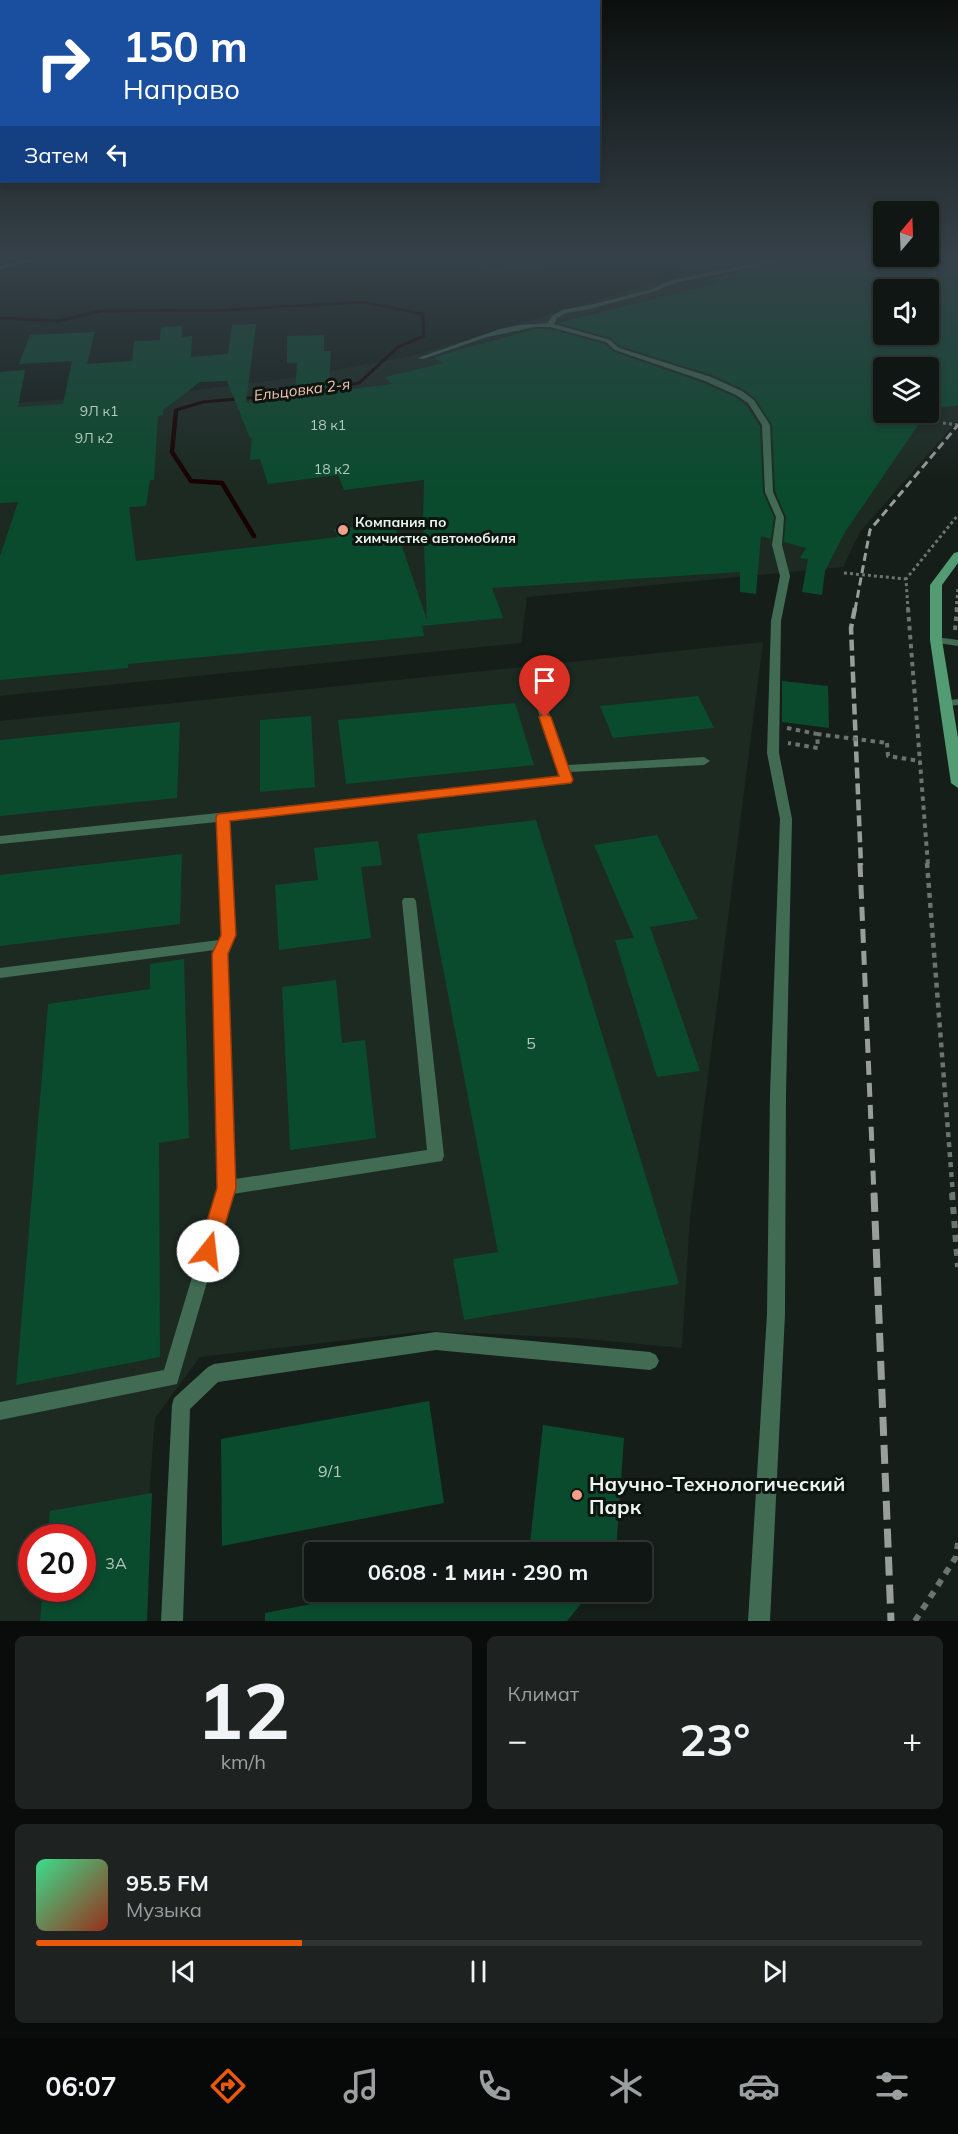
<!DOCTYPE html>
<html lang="ru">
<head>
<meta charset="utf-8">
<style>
  body { margin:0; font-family:Mulish,sans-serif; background:#1e2321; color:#f1f3f6; height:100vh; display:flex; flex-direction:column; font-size:22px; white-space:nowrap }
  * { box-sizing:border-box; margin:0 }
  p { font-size:20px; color:#9c9fa0 }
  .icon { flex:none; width:33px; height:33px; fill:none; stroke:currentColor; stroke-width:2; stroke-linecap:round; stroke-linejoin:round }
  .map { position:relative; height:1621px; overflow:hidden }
  .drawer { display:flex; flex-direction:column; gap:15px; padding:15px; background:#090c0a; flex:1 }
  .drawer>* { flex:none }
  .top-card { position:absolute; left:0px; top:0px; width:600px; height:183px; box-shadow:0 3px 9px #0003,0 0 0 2px #303533; background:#1a4fa0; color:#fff; overflow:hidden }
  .needle { width:39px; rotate:19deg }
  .tools { position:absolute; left:873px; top:201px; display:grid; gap:12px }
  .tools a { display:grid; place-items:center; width:66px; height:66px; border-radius:6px; background:#101613; box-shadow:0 3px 9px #0003,0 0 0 2px #303533; font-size:30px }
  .speed { position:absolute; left:18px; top:1524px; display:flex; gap:12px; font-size:30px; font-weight:700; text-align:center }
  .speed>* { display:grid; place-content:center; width:78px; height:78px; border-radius:50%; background:#101613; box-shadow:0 3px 9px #0003,0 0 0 2px #303533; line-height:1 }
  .speed .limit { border:9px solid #d22; background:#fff; color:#111 }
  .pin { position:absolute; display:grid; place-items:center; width:51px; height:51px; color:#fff; margin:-62px -26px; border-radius:50% 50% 50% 0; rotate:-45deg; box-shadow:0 0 6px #0007 }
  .pin .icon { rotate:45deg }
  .me { position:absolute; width:66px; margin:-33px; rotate:16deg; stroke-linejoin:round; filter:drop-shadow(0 0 4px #0008) }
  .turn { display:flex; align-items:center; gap:21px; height:126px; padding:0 24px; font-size:27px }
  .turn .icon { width:78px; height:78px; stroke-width:2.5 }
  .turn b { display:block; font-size:42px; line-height:51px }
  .then { display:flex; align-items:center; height:57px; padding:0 24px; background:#0003; gap:12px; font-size:22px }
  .big { font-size:45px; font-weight:700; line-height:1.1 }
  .drawer .widget { flex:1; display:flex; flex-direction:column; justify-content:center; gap:9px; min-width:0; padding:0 21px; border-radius:9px; background:#1e2321 }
  .drawer .dial { align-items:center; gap:0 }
  .dial b { font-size:78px; line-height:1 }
  .song { display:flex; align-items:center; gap:18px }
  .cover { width:72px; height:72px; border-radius:9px; background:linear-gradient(135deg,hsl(150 70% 55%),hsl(10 70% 35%)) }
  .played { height:6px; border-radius:3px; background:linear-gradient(90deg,#ea580c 30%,#303533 30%) }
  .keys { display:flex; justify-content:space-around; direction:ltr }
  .heat { display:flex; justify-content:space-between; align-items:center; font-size:33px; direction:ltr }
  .drawer .tiles { flex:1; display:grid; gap:15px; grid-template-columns:1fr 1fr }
  .widget:last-child { grid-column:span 2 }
  .trip { position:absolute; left:304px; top:1542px; width:348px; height:60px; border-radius:6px; background:#101613; box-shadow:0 3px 9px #0003,0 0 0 2px #303533; font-weight:700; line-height:60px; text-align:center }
  .tab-bar { display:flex; height:96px; justify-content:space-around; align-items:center; background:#060908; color:#9c9fa0 }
  .tab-bar .icon { width:42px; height:42px }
  .tab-bar .current { color:#ea580c }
  .tab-bar b { font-size:27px; color:#f1f3f6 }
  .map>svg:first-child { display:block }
  .built { fill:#1c2a22; fill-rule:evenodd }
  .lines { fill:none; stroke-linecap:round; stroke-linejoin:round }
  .stream-far1 { stroke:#170000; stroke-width:3 }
  .stream { stroke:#170000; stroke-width:4.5 }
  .building { fill:#0a4b2e; fill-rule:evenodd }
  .path-far3 { stroke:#6c7470; stroke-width:3; stroke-dasharray:3 3; stroke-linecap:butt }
  .path-far2 { stroke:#6c7470; stroke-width:4; stroke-dasharray:4.5 4.5; stroke-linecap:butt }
  .path-far1 { stroke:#6c7470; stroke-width:4.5; stroke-dasharray:5 5; stroke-linecap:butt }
  .path { stroke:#6c7470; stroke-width:6; stroke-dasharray:7 7; stroke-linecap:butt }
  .service { fill:#416c53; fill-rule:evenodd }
  .secondary { fill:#539b73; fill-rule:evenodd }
  .rail-far3 { stroke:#989f9a; stroke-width:3; stroke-dasharray:8 4.5; stroke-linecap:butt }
  .rail-far2 { stroke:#989f9a; stroke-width:4.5; stroke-dasharray:11 5; stroke-linecap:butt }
  .rail-far1 { stroke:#989f9a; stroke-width:5; stroke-dasharray:14 8; stroke-linecap:butt }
  .rail { stroke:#989f9a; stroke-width:7; stroke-dasharray:19 9; stroke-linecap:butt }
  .path-bridge { stroke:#6c7470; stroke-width:4; stroke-dasharray:4.5 4.5; stroke-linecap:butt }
  .route { fill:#ea580c; stroke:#983908; stroke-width:1.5 }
  .poi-dot { fill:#f49e8a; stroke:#0d1510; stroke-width:2 }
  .labels { text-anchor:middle; stroke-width:6; stroke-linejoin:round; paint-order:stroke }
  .number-label { font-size:14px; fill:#b4c9bf }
  .far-poi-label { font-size:14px; font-weight:bold; fill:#edf3ef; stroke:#0d1510; text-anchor:start }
  .far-water-label { font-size:15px; font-style:italic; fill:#f8c2b4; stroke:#0d1510 }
  .near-number-label { font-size:16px; fill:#b4c9bf }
  .near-poi-label { font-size:20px; font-weight:bold; fill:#edf3ef; stroke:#0d1510; text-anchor:start }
</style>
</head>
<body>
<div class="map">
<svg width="958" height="1621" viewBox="0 0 958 1621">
  <rect width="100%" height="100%" fill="#151e19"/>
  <path class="built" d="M458,259h500v161l-98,112 -17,35 -316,30 -6,46 -521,53v-292l197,-14 100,-13 116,-21 265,-80 7,-6 -13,-6 -11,-1 -176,10zM884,290h44v44h-44zM884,368h44v44h-44z
    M763,642l-73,576 -8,130 -105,-10 -150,-7 -227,26 -45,61 -15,203h-140v-900zM32,1538h50v50h-50z"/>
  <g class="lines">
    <path class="stream-far1" d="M0,318l58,3 43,-10 124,-1 138,-8 60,12 1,22 -26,11 -39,36 -36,6
      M176,413v-3l27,-8 98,-9"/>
    <path class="stream" d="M176,411l-4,41 19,29 31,2 32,53"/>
  </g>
  <path class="building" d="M712,259h53l-64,13 -13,-9z
    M794,259h164v146l-30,5v-42h-44v44h43l-82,120 -20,39 -3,24 -20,-3 6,-33 -8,-1 6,-10 -22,-6 2,-25 -11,-26 -3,-66 -17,-27 -12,-9 -31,-14 -92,-29 -9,-8 -54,-15 161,-40 -8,-5zM884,290h44v44h-44z
    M256,324l-10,79 49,-6 2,-34h-10v-27l37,-1v16h7l-2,41 63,-8 -7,-7 58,-14 -9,-5 14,-5 87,-24h15l55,15 9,8 90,31 31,14 11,8 14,21 3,66 11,25 -3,22 -10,-3 -5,58 -16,-2v-20l-248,16 11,30 -81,8 2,10 -296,28v4l-128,12v-124l18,-54 -18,1v-131l25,-2 -7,37 45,-3 9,-43 -53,3 11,-29 65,-3 -8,32 45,-3 2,-20 26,-1 1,-13 21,-1v11l10,-1 -1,21 37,-3 4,-29zM227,381l23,57h2l-2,22 10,-1 8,25 70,-9 6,15 80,-10 -1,42 4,98 -33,-97 -60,6 4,8 -202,24 -7,-54 17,-1 4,-26h4l4,-64 5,-1v-5l37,-28z
    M782,681l46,5 1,42 -47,-6z
    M698,696l16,32 -101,10 -13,-32z
    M515,703l19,62 -188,19 -8,-64z
    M311,716l4,71 -55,5v-72z
    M180,722l-3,76 -177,18v-76z
    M536,820l143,464 -215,36 -11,-61 45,-7 -81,-418z
    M657,835l41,84 -48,8 50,144 -43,6 -42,-137 19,-2 -40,-93z
    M378,841l4,24 -21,2 10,71 -92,12 -4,-65 43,-5 -4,-32z
    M182,854l-2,70 -180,22v-71z
    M184,959l5,179 -30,5 1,214 -144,28 32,-381 102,-15v-25z
    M336,980l6,63 23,-3 11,98 -86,12 -8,-163z
    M429,1401l15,102 -222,43 -1,-107z
    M543,1425l81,13 -8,114h-87z
    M152,1493l-5,128h-107l3,-33h39v-50h-34l2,-27z
    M373,1592h218l-24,29h-302v-8z"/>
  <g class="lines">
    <path class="path-far3" d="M943,423l15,2
      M844,573l62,6
      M908,610l-2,-31 52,-64
      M956,610l2,-22"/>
    <path class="path-far2" d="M908,608l20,257
      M955,630l2,-22
      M787,728l30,6 1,14 -30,-5
      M887,743l1,13 32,5"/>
    <path class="path-far1" d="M927,863l26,332"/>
    <path class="path" d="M952,1193l6,74
      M915,1621l41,-64 2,-14"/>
    <path class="service" d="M28,259h12l-40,11v-4z
      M778,259h14l-118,24 -18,8 -66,18 -24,4 -9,5 -3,6 56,16 9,8 92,29 31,14 12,9 16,25 3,67 11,25 -2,28 8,31 -9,45 -2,132 13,66 -6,275 -1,220 -15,307h-22l19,-307 3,-220 10,-275 -13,-66 4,-132 9,-45 -8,-31 4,-28 -11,-25 -3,-67 -14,-22 -12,-8 -31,-14 -90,-31 -9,-8 -56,-15h-15l-48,10 -64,22 -5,-1 82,-29 19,-4 29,-2 4,-7 10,-6 28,-5 62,-16 20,-9z
      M936,637l22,3v6l-26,-4 -1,-2z
      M539,696l5,3 24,66 136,-8 6,4 -6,4 -134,7 3,8 -6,4 -338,36 6,115 -8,19 8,225 192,-29 -25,-249 2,-3h10l2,3 28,255 -2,5 -209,33 -56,190 -177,36v-18l164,-32 55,-182 -6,-234 2,-4 -215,28v-10l219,-28 2,-5 -4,-113 -217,22v-8l560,-59 -26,-78z
      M958,699v6l-11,1 -5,-3 1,-2z
      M436,1332l214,20 6,3 3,6 -3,6 -6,3 -214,-20 -218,32 -28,27 -7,212h-22l11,-216 2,-7 34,-31 6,-3z"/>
    <path class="secondary" d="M958,552v11l-16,22v55l16,98v50l-7,-5 -21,-143v-55l24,-32z"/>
    <path class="rail-far3" d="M855,610l15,-80 88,-105"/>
    <path class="rail-far2" d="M855,608l-4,20 10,237"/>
    <path class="rail-far1" d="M860,863l14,332"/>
    <path class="rail" d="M874,1193l17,428"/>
    <path class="path-bridge" d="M817,734l70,9"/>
  </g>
  <linearGradient id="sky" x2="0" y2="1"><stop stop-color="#0c100e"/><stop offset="0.53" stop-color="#354149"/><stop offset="1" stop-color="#354149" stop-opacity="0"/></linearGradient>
  <rect width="958" height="486" fill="url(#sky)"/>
  <path class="route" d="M545,713l6,4 22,63 -2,3 -341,38 6,114 -8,19 8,234 -21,70 -7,3 -7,-3 -3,-7 19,-63 -5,-234 9,-19 -5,-118 2,-3 341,-38 -20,-59z"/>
  <g class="poi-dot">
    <circle cx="343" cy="530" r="6"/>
    <circle cx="577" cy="1495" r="6"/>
  </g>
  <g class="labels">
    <g class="number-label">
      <text x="99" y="416">9Л к1</text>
      <text x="328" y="430">18 к1</text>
      <text x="94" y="443">9Л к2</text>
      <text x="332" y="474">18 к2</text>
    </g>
    <g class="far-poi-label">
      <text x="355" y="527">Компания по<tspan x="355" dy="16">химчистке автомобиля</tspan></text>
    </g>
    <g class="far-water-label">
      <text transform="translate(302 390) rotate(-7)" y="5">Ельцовка 2-я</text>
    </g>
    <g class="near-number-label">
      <text x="531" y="1049">5</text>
      <text x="330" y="1477">9/1</text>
      <text x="116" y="1569">3А</text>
    </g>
    <g class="near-poi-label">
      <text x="589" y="1491">Научно-Технологический<tspan x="589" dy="23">Парк</tspan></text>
    </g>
  </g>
</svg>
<div class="tools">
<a><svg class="needle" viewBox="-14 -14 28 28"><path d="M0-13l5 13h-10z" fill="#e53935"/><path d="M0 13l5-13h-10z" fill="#9c9fa0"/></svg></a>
<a><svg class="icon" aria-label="sound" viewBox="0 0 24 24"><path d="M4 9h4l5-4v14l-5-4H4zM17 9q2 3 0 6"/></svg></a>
<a><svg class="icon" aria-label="layers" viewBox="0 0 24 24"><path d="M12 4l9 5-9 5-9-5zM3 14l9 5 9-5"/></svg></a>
</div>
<div class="speed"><div class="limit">20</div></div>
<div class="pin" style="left:545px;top:717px;background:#d93025"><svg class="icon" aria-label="arrive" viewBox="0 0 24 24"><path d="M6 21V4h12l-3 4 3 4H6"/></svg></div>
<svg class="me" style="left:208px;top:1251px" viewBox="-20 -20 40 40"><circle r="19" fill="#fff"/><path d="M0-13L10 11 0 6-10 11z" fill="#ea580c"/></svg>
<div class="trip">06:08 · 1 мин · 290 m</div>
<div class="top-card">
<div class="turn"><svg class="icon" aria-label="right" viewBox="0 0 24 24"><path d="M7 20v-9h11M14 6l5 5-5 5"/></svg><div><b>150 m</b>Направо</div></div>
<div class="then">Затем<svg class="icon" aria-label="left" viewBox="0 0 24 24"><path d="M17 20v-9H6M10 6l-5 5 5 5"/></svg></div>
</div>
</div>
<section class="drawer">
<div class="tiles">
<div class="widget dial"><b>12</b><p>km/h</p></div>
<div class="widget"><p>Климат</p>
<div class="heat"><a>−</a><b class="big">23°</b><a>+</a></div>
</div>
<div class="widget">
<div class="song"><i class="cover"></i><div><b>95.5 FM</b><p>Музыка</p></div></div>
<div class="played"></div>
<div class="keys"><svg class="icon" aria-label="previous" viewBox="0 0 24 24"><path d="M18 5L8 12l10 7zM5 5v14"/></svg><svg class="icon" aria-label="pause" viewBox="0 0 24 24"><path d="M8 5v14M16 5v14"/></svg><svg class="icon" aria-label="next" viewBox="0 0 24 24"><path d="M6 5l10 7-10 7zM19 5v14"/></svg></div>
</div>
</div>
</section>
<nav class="tab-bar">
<b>06:07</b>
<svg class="icon current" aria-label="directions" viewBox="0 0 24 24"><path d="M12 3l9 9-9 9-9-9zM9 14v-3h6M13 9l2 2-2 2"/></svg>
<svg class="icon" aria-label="music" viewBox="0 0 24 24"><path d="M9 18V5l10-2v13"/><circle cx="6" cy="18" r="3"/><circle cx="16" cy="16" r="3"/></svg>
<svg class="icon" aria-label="phone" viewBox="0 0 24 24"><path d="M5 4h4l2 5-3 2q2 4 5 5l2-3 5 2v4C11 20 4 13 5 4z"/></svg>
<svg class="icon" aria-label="climate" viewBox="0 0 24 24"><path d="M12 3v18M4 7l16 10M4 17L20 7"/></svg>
<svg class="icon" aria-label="car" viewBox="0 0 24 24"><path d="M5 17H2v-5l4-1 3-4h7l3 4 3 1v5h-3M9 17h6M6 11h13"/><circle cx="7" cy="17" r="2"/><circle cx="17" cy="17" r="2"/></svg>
<svg class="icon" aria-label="filters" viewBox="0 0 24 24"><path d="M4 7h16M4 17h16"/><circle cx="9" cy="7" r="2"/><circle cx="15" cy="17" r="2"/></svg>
</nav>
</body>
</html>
